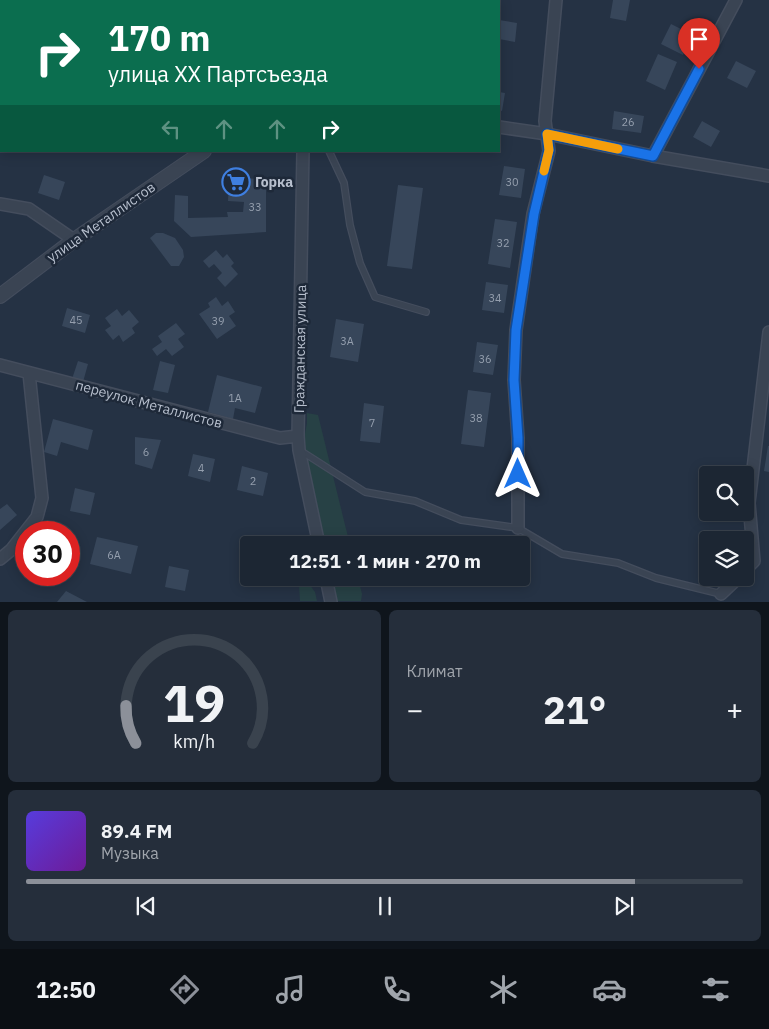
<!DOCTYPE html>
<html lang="ru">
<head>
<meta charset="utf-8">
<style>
  body { margin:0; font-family:"IBM Plex Sans",sans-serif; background:#252e3b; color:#f1f3f6; height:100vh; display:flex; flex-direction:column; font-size:19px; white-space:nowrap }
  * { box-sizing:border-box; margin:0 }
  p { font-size:16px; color:#a0a5ac }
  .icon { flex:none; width:28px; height:28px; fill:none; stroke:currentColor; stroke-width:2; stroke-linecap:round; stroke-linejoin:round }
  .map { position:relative; height:602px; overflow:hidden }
  .details { display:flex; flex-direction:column; gap:8px; padding:8px; background:#0f151c; flex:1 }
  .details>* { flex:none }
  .guide { position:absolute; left:0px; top:0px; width:500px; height:152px; box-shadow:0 2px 12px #0003,0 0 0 1px #3a434e; background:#0b6e4f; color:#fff; overflow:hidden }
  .controls { position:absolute; left:699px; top:466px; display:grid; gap:10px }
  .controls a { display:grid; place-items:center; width:55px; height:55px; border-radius:5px; background:#1c2633; box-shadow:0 2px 12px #0003,0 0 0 1px #3a434e; font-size:25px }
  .speed { position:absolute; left:15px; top:521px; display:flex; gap:10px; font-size:25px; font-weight:700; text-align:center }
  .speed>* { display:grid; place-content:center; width:65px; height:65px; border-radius:50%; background:#1c2633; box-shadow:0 2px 12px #0003,0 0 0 1px #3a434e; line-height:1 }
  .speed .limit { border:8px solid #d22; background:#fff; color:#111 }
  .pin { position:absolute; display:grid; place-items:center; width:42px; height:42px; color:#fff; margin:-51px -21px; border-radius:50% 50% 50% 0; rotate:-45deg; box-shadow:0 0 5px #0007 }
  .pin .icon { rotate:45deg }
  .me { position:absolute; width:55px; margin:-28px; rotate:0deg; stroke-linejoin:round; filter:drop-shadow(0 0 4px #0008) }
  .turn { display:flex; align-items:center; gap:18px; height:105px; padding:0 25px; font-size:22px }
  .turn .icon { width:65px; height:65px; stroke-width:2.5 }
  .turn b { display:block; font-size:35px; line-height:42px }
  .lanes { display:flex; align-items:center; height:48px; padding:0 25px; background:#0003; justify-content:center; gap:25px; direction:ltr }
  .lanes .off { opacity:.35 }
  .big { font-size:38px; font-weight:700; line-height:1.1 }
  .details .widget { flex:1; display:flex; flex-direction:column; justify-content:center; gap:8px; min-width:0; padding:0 18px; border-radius:8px; background:#252e3b }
  .details .dial { align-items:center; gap:0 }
  .dial svg { height:130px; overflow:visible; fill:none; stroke:#3a434e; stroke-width:7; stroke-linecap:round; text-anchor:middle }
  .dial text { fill:#f1f3f6; stroke:none }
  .song { display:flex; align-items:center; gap:15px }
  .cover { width:60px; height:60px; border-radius:8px; background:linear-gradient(135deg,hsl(250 70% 55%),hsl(280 70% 35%)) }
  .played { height:5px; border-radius:2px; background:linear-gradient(90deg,#8c9099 85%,#3a434e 85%) }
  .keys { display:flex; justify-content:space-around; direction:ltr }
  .heat { display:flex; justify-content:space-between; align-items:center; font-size:28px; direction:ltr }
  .details .tiles { flex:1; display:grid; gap:8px; grid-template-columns:1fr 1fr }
  .widget:last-child { grid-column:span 2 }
  .trip { position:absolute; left:240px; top:536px; width:290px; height:50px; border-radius:5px; background:#1c2633; box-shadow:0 2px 12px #0003,0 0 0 1px #3a434e; font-weight:700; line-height:50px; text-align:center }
  .tab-bar { display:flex; height:80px; justify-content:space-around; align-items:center; background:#0b0f14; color:#a0a5ac }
  .tab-bar .icon { width:35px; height:35px }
  .tab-bar .active { color:#8c9099 }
  .tab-bar b { font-size:22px; color:#f1f3f6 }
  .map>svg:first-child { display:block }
  .green { fill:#274145 }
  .building { fill:#37465a }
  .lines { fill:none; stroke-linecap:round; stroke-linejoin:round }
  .service-casing { stroke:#444d5d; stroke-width:8 }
  .minor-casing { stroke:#444d5d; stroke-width:14 }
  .tertiary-casing { stroke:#444d5d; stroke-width:16 }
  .service { stroke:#3a4453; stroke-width:5.5 }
  .minor { stroke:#3a4453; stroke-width:11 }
  .tertiary { stroke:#3a4453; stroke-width:14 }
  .route-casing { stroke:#114b97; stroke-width:12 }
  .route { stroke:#1a73e8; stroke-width:9 }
  .slow { stroke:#f59e0b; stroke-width:9 }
  .labels { text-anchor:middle; stroke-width:5; stroke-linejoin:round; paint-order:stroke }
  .number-label { font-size:11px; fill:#959fae }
  .poi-label { font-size:14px; font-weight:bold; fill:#b7bfcd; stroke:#1e2939; text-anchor:start }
  .street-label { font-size:14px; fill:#b7bfcd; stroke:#1e2939 }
</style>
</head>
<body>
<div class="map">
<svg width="769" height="602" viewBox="0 0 769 602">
  <rect width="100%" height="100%" fill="#253244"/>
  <path class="green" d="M0,0h302v1h-301v37h-1z
    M307,413l11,2 32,130h-28l-20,-95 5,-27z
    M329,578h29l4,16 -1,7h-24l-5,-8z
    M307,581l8,11 2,9h-17l-1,-16z"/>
  <path class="building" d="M613,0h17l-4,21 -16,-3z
    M499,20l18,3 -2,19 -16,-3z
    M671,24l22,11 -10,20 -22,-11z
    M658,54l19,8 -12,28 -19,-9z
    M736,61l20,10 -9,17 -20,-10z
    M499,92l6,1 -3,18 -3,-1z
    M614,111l30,5 -3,17 -29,-4z
    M702,121l18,10 -9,16 -18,-10z
    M504,166l21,3 -4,29 -22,-3z
    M44,175l21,7 -6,18 -21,-7z
    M229,178l37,1v53l-75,5 -17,-16 1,-26 13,1v22l40,-1 -1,-5h16l1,-10 -16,-1z
    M398,185l25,3 -11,81 -25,-3z
    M495,219l22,3 -7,46 -22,-4z
    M156,233h7l12,5 8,12 1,7 -5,9h-8l-21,-28z
    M216,250l7,8 4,-4 7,9 -3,3 7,8 -13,13 -8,-9 5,-5 -8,-9 -5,4 -6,-7z
    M486,282l22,3 -4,28 -22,-3z
    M216,297l6,9 6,-5 7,11 -6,4 7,10 -19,13 -18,-25 11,-7 -2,-4z
    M67,308l23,7 -5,18 -23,-7z
    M117,309l5,7 7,-6 10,12 -7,6 3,5 -12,9 -4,-7 -6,5 -8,-10 6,-4 -6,-8z
    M336,319l28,5 -6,38 -28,-5z
    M176,323l9,11 -7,5 6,8 -12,9 -6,-7 -9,7 -5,-7 10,-7 -4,-6z
    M477,342l21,3 -5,30 -20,-3z
    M78,361l10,3 -5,18 -11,-3z
    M160,361l15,4 -7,28 -15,-3z
    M217,375l45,12 -7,26 -20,-5 -2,11 -25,-7z
    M468,390l23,3 -7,54 -23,-3z
    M364,403l20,3 -4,37 -20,-2z
    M53,419l40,11 -5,20 -27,-8 -4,14 -13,-4z
    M135,437l26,3 -9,29 -17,-5z
    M768,446h1v26l-5,-1z
    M193,454l22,5 -5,23 -22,-6z
    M242,466l26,7 -5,23 -26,-6z
    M75,488l20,5 -5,22 -20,-4z
    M7,504l10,11 -17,15v-21z
    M97,537l41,9 -7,28 -41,-10z
    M275,541l1,4h-17v-1z
    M169,566l20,4 -4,21 -20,-4z
    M66,591l21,11h-30z"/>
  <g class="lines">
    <g class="service-casing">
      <path id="service" d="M329,151l15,32 6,42 10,38 15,34 51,15
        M301,451l64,41 50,9 46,19 57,8 44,26 56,9 38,15 65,16"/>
    </g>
    <g class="minor-casing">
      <path id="minor" d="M0,37h1
        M499,127l48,7 106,22 116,20
        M303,151l-5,285 1,14 20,95
        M653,156l83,-156
        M0,204l29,5 45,31
        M0,365l280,73 18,-2
        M518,528v-90l-4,-58 2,-50 17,-116 16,-63 -4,-30 11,-121
        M0,559l11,-9 26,-33 5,-19 -13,-125
        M745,570l9,-9 -5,-58 20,-171
        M326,578l5,24
        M721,594l17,-16"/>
    </g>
    <g class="tertiary-casing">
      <path id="tertiary" d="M313,1l1,-1
        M0,296l74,-56 130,-89"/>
    </g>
    <use href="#service" class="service"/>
    <use href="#minor" class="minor"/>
    <use href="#tertiary" class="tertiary"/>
  </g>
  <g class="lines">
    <g class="route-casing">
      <path id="route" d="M518,474v-36l-4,-58 2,-50 18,-116 15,-64 -2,-16 106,22 46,-87"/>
    </g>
    <use href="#route" class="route"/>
    <path class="slow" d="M544,171l5,-21 -2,-16 71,15"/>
  </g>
  <defs>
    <g id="supermarket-ring" transform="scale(1.4375)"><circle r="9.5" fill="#1e2939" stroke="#3f7fe0" stroke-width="1.5"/><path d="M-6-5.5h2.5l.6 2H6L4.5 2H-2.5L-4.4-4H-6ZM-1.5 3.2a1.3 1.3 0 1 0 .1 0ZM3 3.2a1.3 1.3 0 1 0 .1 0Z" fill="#3f7fe0"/></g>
  </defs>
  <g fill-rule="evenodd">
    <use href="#supermarket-ring" x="236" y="182"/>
  </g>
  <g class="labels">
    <g class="number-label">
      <text x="628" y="126">26</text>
      <text x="512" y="186">30</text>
      <text x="255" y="211">33</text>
      <text x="503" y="247">32</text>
      <text x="495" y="302">34</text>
      <text x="76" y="324">45</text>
      <text x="218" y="325">39</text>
      <text x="347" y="345">3А</text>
      <text x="485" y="363">36</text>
      <text x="235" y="402">1А</text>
      <text x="476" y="422">38</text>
      <text x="372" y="427">7</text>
      <text x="146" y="456">6</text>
      <text x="201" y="472">4</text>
      <text x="253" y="485">2</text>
      <text x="114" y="559">6А</text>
    </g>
    <g class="poi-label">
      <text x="255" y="187">Горка</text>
    </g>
    <g class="street-label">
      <text transform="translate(101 222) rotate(-35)" y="5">улица Металлистов</text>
      <text transform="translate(300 349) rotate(-89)" y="5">Гражданская улица</text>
      <text transform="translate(149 404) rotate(15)" y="5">переулок Металлистов</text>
    </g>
  </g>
</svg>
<div class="controls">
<a><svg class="icon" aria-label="search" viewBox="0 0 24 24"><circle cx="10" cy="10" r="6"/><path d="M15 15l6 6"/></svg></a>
<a><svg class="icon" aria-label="layers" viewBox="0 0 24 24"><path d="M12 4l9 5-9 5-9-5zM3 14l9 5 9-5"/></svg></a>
</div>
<div class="speed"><div class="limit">30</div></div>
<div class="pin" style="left:699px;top:69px;background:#d93025"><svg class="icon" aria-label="arrive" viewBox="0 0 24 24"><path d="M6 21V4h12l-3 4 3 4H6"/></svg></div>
<svg class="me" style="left:518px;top:474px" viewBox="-20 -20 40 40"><path d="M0-17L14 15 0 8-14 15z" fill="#1a73e8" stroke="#fff" stroke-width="4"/></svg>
<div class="trip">12:51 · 1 мин · 270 m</div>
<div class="guide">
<div class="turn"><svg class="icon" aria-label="right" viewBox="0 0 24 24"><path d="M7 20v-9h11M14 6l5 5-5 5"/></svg><div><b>170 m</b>улица XX Партсъезда</div></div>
<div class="lanes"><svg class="icon off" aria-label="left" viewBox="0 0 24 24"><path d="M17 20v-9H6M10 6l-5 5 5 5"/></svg><svg class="icon off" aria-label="ahead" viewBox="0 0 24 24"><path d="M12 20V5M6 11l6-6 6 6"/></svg><svg class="icon off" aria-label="ahead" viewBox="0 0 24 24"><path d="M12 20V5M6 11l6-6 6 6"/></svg><svg class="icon" aria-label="right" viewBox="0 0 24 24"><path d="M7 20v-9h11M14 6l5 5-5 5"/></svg></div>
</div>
</div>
<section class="details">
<div class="tiles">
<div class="widget dial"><svg viewBox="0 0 100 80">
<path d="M14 69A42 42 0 1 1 86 69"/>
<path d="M14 69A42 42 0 0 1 8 46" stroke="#8c9099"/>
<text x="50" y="56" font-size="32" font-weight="700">19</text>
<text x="50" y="72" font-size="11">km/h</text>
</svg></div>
<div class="widget"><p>Климат</p>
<div class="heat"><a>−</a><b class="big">21°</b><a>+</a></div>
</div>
<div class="widget">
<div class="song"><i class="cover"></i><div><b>89.4 FM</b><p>Музыка</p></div></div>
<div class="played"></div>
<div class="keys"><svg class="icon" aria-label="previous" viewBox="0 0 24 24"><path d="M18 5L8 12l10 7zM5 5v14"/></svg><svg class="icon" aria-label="pause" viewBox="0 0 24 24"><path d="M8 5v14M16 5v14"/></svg><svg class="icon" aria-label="next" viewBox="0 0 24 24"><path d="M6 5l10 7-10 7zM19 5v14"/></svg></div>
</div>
</div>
</section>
<nav class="tab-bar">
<b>12:50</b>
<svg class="icon active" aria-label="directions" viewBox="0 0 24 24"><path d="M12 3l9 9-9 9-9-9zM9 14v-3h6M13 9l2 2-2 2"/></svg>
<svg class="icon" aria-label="music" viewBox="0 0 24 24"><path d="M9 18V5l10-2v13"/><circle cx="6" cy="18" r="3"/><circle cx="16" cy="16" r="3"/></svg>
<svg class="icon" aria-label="phone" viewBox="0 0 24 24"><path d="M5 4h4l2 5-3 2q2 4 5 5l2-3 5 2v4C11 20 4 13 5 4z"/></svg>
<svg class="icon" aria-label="climate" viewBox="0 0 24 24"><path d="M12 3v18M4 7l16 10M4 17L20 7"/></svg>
<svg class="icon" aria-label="car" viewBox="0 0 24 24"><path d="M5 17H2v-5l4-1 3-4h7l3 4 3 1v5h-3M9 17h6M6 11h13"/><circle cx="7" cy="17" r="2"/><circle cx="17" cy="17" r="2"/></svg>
<svg class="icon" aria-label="filters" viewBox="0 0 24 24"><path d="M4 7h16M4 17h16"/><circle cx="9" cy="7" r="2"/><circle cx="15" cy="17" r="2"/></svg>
</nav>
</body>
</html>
